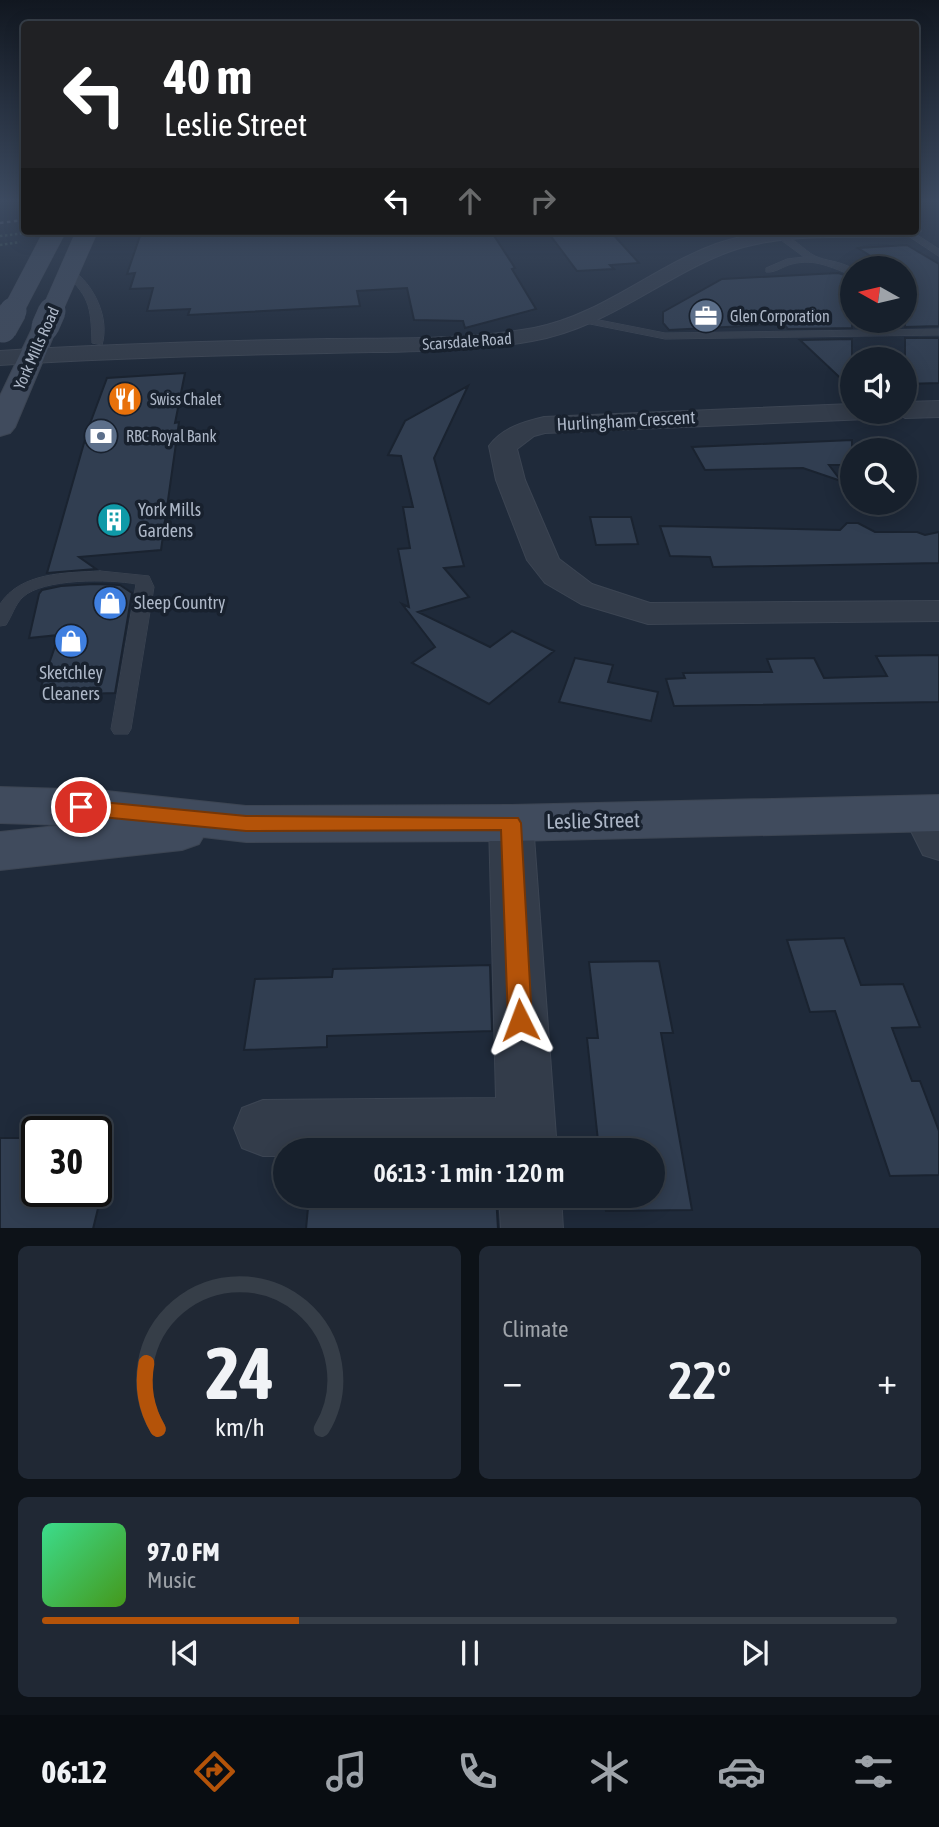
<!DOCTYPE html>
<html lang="en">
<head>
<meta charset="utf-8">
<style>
  body { margin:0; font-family:"Asap Condensed",sans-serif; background:#202834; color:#f1f3f6; height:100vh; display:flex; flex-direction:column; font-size:26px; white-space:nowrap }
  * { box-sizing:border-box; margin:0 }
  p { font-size:23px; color:#9ea3a9 }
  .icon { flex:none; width:38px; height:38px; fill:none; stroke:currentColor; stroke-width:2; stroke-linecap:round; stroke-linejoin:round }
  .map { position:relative; height:1228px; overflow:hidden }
  .sheet { display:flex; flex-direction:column; gap:18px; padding:18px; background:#0d1218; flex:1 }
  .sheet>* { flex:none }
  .guide { position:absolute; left:21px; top:21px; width:898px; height:214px; border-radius:7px; box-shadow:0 4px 18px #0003,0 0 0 2px #363e48; background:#202124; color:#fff; overflow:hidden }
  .needle { width:46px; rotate:278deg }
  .buttons { position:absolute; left:840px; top:256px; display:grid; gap:14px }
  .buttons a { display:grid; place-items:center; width:77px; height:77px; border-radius:50%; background:#17202c; box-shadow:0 4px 18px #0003,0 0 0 2px #363e48; font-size:35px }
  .speed { position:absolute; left:21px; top:1116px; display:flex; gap:14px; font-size:35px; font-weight:700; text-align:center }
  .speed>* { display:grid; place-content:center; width:91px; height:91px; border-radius:50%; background:#17202c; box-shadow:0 4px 18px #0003,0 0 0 2px #363e48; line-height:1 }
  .speed .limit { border:4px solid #111; border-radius:10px; background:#fff; color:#111 }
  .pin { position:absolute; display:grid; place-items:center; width:60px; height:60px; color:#fff; margin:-30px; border:4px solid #fff; border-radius:50%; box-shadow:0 2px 7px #0007 }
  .me { position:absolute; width:77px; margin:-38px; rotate:357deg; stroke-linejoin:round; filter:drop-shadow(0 0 5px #0008) }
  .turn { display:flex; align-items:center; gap:24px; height:147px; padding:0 28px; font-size:32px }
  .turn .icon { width:91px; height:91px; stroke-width:2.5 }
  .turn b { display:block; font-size:49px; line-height:60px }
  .lanes { display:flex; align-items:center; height:66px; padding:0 28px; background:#0003; justify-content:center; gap:35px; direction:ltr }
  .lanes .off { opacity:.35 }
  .big { font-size:52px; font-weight:600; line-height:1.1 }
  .sheet .tile { flex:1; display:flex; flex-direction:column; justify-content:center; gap:10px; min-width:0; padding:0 24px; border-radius:10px; background:#202834 }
  .sheet .dial { align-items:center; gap:0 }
  .dial svg { height:182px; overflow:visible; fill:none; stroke:#363e48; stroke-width:7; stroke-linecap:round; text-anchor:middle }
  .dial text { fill:#f1f3f6; stroke:none }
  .song { display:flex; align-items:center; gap:21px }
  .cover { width:84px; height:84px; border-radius:10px; background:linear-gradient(135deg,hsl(150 70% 55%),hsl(100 70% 35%)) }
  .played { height:7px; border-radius:4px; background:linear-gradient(90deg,#b45309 30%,#363e48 30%) }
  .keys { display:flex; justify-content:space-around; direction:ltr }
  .heat { display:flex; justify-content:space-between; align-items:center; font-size:38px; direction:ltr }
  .sheet .tiles { flex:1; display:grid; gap:18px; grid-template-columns:1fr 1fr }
  .tile:last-child { grid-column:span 2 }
  .trip { position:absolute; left:273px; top:1138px; width:392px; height:70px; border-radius:35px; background:#17202c; box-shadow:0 4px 18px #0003,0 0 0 2px #363e48; font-weight:600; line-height:70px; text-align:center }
  .dock { display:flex; height:112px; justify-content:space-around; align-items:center; background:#090d12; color:#9ea3a9 }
  .dock .icon { width:49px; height:49px }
  .dock .active { color:#b45309 }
  .dock b { font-size:32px; color:#f1f3f6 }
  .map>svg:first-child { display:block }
  .building { fill:#313e51; stroke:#1a2330; stroke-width:2 }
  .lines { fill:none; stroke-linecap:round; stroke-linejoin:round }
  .lane-casing { stroke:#3c4553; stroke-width:1 }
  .street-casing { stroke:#3c4553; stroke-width:2 }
  .secondary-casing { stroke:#3c4553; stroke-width:2 }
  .path { stroke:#3a5153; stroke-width:2.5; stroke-dasharray:2.5 2.5; stroke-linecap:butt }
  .lane { fill:#333c4a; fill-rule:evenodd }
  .street { fill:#333c4a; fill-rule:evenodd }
  .secondary { fill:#404b5d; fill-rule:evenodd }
  .rail { stroke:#546071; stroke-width:2.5; stroke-dasharray:3.5 3.5; stroke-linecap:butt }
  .secondary-bridge-far1-casing { stroke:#3c4553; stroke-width:21; stroke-linecap:butt }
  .secondary-bridge-casing { stroke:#3c4553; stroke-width:28; stroke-linecap:butt }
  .secondary-bridge-far1 { stroke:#404b5d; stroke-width:20 }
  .secondary-bridge { stroke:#404b5d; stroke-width:27 }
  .route { fill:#b45309; stroke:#753606; stroke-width:2 }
  .labels { text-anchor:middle; stroke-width:7; stroke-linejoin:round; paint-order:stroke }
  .far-poi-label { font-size:16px; fill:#adb7c7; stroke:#18212e; text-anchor:start }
  .far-street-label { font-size:16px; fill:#adb7c7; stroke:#18212e }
  .street-label { font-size:18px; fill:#adb7c7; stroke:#18212e }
  .poi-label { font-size:18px; fill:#adb7c7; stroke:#18212e; text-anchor:start }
  .near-street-label { font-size:21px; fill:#adb7c7; stroke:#18212e }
</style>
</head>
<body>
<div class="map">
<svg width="939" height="1229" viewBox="0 0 939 1229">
  <rect width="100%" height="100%" fill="#1f2a3a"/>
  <path class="building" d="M176,231h315l24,37 -3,1 24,40 -71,19 -2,-7 -49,-1 -7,-32 -50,3 3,15 -172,9 2,-6 -43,2 6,-23 -23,1 5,-16 -8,1 14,-41z
    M547,231h63l29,32 -29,2 4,4 -37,2z
    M907,245l32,19v62l-34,1v-59h-16l-31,-20z
    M838,273l14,4v51l-64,1 -4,-5 -115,6 -6,-7v-11l59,-33z
    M905,338h34v45l-34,1z
    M852,339v50l-52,-49z
    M185,373l-10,50 4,-1 -18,128 -82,7 17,12 -49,4 41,-144 19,-51z
    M468,386l-34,72 30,108 -20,2 25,29 -51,15 72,35 22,-16 42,20 -65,53 -77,-41 23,-16 -33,-43 7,3 -11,-58 12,-1 -7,-41h10l-12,-51 -13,-1 17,-34z
    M852,440v25h-23l12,16 -38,-13 -98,2 -13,-23z
    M590,517h41l7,27 -42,1z
    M847,523h11l17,9h42l8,3 14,-3v31l-226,4 -3,-10 -40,-1 -10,-30 180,4z
    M94,584l26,1 12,8 -17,100 -64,2 -10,-8 18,-52 -30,3 10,-44 3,-4 19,-4z
    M939,655v47l-265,4 -8,-27 19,-1 -2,-5 89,-1 -5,-13 47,-1 10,20 63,-2 -11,-20z
    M575,658l38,7 -5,17 50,10 -7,29 -92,-19z
    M844,938l17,47 42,-1 17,43 -28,1 20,53h8l19,50v44l-49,1 -55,-165 -25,1 -23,-72z
    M659,961l14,72h-12l31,177 -86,1 -2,-16h49v-45h-54l-12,-112h11l-9,-76z
    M490,965l2,66 -165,5v11l-83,3 11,-71 77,-2 1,-8z
    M0,1138h37v54h65l-9,37h-93z
    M496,1195l2,34h-192l3,-32z"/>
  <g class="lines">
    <g class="lane-casing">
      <path id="lane" d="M901,231h10l28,18v7z
        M781,236c13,0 22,14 34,20 11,5 24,5 37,12v7c-21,-7 -36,-17 -60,-11 -9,2 -16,9 -26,8v-4l21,-9 17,-2 -23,-17z
        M66,260h6l-1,9c23,15 39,49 31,76l-10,-2c-1,-39 -3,-47 -31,-73z
        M584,317l81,16 274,-4v6l-274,4 -85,-17v-4z
        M100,571l49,5 5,11 -23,142 -3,5h-14l-3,-5 25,-145c-26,-5 -93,-6 -113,13 -8,7 -11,19 -17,28l-6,1v-22c21,-32 65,-31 100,-33z"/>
    </g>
    <g class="street-casing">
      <path id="street" d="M915,226l6,5 -9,5c-59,3 -128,-5 -184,16 -68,26 -121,76 -196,89 -67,12 -136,10 -205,12 -109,2 -218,5 -327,12v-14c109,-7 218,-10 328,-12 68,-1 138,1 206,-11 67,-13 119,-61 182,-84 62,-22 135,-13 199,-13z
        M939,401v16l-34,1 -12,-7h12v-9z
        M852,404v7h29l-4,5 -9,3 -323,14 -11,3 -17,13 8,31 34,79 33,25 58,19 289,-2v20l-291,3 -67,-20 -36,-21 -18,-23 -31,-80 -7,-34c13,-18 34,-24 55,-29z
        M924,797l15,4v59l-16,-5 -21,-42 6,-11z
        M511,806l16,5 6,12 24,327h-272v6h-22l-21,-8 -8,-20 8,-20 21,-8 233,-2 -7,-275 6,-12z
        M499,1195h62l2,34h-62z"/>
    </g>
    <g class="secondary-casing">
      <path id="secondary" d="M45,320l9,2 3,5 -42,100 -5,6 -10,3v-40l33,-69 3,-5z
        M0,787l97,3 149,16 265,-1 428,-10v36l-428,10 -265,1 -43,-5 -4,7 -17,6 -182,20v-38l66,-7 -66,-2z"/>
    </g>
    <path class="path" d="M0,236l27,-3
      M0,245l20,-3"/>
    <use href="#lane" class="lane"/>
    <use href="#street" class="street"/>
    <use href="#secondary" class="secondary"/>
    <path class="rail" d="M0,223l24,-3"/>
    <g class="secondary-bridge-far1-casing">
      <path id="secondary-bridge-far1" d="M12,313l43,-82
        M51,313l36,-82"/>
    </g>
    <g class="secondary-bridge-casing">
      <path id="secondary-bridge" d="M45,327l7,-16
        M3,329l10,-18"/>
    </g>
    <use href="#secondary-bridge-far1" class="secondary-bridge-far1"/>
    <use href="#secondary-bridge" class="secondary-bridge"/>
  </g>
  <linearGradient id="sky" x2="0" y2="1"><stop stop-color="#111720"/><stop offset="0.54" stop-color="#3c4a60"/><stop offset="1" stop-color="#3c4a60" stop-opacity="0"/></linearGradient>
  <rect width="939" height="372" fill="url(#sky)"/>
  <path class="route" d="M81,800l165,16 272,2 3,5 11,197 -3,8 -9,3 -8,-3 -4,-8 -7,-190 -255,1 -165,-16 -10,-8z"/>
  <defs>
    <g id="office-disc" transform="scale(1.75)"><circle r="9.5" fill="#5c6f8a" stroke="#18212e"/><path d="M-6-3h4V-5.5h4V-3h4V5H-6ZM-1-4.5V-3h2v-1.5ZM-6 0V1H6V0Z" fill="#fff"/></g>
    <g id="restaurant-disc" transform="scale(1.75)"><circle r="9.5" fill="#e8710a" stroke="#18212e"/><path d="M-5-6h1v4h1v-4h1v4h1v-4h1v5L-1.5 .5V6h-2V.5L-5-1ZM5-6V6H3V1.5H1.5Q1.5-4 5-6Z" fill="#fff"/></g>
    <g id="bank-disc" transform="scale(1.75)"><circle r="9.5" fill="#5c6f8a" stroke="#18212e"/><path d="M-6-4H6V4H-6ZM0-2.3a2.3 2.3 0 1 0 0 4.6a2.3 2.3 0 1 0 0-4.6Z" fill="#fff"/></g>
    <g id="building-disc" transform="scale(1.75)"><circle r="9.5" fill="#0f9aa8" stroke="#18212e"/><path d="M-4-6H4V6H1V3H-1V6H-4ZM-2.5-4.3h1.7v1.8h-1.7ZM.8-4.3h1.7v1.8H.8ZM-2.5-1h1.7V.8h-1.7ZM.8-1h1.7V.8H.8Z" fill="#fff"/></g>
    <g id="shop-disc" transform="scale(1.75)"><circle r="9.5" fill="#3f7fe0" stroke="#18212e"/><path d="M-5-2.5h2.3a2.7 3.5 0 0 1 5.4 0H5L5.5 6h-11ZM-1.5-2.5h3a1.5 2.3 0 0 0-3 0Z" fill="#fff"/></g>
  </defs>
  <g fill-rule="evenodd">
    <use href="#office-disc" x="706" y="316"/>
    <use href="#restaurant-disc" x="125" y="399"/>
    <use href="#bank-disc" x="101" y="436"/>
    <use href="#building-disc" x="114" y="520"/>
    <use href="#shop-disc" x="110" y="603"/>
    <use href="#shop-disc" x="71" y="641"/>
  </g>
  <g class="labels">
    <g class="far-poi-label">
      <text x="730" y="322">Glen Corporation</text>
      <text x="150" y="405">Swiss Chalet</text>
      <text x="126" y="442">RBC Royal Bank</text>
    </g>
    <g class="far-street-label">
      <text transform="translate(467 341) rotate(-4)" y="6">Scarsdale Road</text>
      <text transform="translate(36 348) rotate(-66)" y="6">York Mills Road</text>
    </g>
    <g class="street-label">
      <text transform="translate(626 421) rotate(-3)" y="6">Hurlingham Crescent</text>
    </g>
    <g class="poi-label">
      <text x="138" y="516">York Mills<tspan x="138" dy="21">Gardens</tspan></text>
      <text x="134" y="609">Sleep Country</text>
      <text x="71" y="679" text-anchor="middle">Sketchley<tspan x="71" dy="21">Cleaners</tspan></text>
    </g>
    <g class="near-street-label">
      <text transform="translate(593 821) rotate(-1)" y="7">Leslie Street</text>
    </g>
  </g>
</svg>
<div class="buttons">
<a><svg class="needle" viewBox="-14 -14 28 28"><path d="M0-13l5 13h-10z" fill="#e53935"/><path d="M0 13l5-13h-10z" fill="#9ea3a9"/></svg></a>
<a><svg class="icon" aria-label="sound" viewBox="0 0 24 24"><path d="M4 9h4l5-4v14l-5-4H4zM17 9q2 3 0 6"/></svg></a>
<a><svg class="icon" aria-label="search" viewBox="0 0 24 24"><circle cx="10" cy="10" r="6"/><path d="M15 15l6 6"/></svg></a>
</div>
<div class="speed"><div class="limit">30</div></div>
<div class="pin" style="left:81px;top:807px;background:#d93025"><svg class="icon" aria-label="arrive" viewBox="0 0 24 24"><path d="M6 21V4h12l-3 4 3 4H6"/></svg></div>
<svg class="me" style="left:520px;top:1020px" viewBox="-20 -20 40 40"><path d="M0-17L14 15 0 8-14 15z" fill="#b45309" stroke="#fff" stroke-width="4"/></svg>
<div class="trip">06:13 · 1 min · 120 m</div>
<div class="guide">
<div class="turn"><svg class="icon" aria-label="left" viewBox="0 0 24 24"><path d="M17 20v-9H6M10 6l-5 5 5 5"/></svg><div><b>40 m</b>Leslie Street</div></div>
<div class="lanes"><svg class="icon" aria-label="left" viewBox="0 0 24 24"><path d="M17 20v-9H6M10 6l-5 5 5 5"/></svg><svg class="icon off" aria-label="ahead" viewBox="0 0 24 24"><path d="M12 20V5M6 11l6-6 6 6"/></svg><svg class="icon off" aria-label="right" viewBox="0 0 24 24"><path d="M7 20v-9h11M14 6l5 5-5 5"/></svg></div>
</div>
</div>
<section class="sheet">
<div class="tiles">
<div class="tile dial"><svg viewBox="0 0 100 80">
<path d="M14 69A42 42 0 1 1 86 69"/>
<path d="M14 69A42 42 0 0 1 9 40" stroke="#b45309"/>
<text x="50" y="56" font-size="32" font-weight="700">24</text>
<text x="50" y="72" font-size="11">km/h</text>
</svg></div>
<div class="tile"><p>Climate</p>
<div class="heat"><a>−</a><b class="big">22°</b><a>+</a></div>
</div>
<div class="tile">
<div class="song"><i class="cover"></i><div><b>97.0 FM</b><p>Music</p></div></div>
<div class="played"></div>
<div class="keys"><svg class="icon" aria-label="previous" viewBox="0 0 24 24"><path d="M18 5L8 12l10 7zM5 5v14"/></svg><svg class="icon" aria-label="pause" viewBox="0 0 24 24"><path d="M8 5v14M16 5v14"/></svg><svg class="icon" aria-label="next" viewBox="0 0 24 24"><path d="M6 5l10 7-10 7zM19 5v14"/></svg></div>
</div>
</div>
</section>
<nav class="dock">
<b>06:12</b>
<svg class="icon active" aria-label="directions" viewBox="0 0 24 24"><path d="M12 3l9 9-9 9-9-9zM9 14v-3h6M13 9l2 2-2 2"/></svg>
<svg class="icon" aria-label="music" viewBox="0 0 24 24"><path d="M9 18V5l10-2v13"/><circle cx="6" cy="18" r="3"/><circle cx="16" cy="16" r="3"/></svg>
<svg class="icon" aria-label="phone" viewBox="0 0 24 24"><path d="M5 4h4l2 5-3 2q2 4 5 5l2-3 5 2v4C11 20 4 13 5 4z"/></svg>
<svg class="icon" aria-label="climate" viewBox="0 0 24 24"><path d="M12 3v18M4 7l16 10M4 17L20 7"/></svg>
<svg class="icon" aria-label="car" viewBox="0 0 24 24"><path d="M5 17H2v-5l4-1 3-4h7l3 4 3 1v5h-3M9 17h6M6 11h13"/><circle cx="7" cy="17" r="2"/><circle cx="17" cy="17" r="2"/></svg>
<svg class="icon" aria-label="filters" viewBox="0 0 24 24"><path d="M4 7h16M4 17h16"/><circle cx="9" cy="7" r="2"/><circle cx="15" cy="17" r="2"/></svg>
</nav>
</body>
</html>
